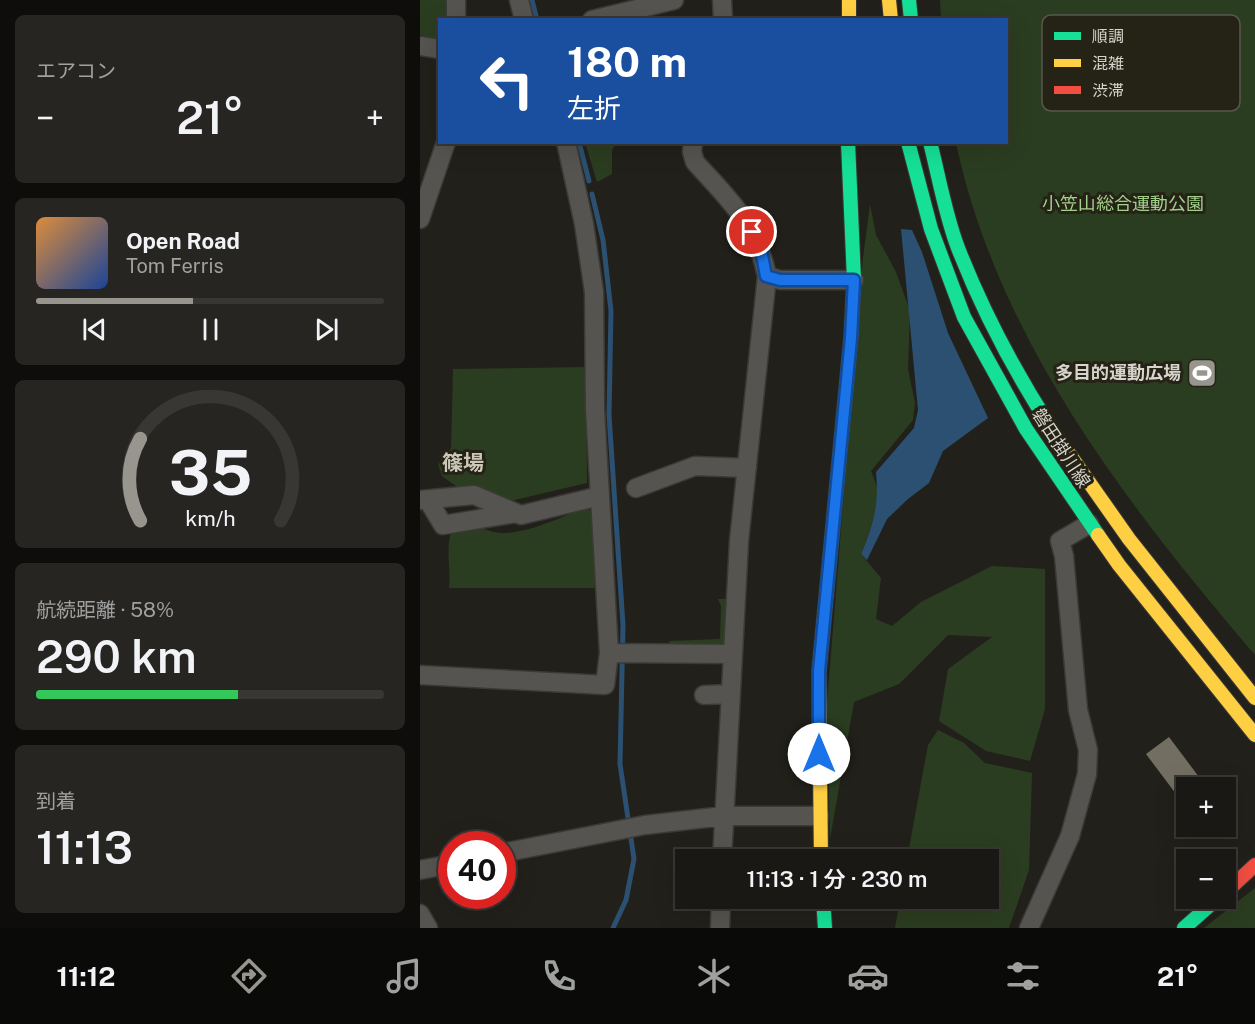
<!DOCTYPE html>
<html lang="ja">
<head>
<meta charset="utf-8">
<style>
  body { margin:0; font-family:"Public Sans","Noto Sans JP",sans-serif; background:#272522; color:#f1f3f6; height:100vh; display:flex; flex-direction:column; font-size:22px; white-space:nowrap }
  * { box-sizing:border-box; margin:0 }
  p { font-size:20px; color:#9fa0a0 }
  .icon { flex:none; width:33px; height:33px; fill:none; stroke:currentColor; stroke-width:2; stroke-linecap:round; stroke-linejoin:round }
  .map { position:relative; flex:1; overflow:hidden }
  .drawer { display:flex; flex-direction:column; gap:15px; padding:15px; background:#0e0d0b; width:420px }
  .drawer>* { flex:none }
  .hud { position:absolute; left:18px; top:18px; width:570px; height:126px; border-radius:0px; box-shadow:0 6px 24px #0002,0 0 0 2px #383734; background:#1a4fa0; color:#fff; overflow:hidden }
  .controls { position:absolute; left:756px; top:777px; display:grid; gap:12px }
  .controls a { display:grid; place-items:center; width:60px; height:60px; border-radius:0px; background:#1a1814; box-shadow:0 6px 24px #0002,0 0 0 2px #383734; font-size:30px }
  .speed { position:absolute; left:18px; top:831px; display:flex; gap:12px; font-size:30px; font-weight:700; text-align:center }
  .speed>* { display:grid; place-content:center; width:78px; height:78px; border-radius:50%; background:#1a1814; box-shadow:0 6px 24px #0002,0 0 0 2px #383734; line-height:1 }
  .speed .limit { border:9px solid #d22; background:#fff; color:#111 }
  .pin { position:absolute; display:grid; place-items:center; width:51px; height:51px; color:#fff; margin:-26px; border:3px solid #fff; border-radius:50%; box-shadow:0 2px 6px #0007 }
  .me { position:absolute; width:66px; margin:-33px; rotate:0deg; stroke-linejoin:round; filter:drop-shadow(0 0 4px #0008) }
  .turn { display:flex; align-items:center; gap:21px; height:126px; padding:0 30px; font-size:27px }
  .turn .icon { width:78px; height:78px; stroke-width:2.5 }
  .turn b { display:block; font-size:42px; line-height:51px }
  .big { font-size:45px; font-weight:600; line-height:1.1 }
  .drawer .card { flex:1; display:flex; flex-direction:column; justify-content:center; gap:9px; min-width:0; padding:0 21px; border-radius:9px; background:#272522 }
  .drawer .dial { align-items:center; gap:0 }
  .dial svg { height:156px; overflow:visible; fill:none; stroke:#383734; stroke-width:7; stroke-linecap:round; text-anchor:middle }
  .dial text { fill:#f1f3f6; stroke:none }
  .song { display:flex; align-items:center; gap:18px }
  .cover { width:72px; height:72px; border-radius:9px; background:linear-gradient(135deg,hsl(30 70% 55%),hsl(220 70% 35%)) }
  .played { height:6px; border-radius:3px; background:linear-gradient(90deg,#97958e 45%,#383734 45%) }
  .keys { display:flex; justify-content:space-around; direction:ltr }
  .heat { display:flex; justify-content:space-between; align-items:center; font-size:33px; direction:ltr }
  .charge { height:9px; border-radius:4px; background:linear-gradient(90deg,#34c759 58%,#383734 0) }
  .trip { position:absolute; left:255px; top:849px; width:324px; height:60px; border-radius:0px; background:#1a1814; box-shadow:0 6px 24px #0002,0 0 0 2px #383734; font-weight:600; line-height:60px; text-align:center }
  .dock { display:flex; height:96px; justify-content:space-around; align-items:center; background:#0a0a08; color:#9fa0a0 }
  .dock .icon { width:42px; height:42px }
  .dock .active { color:#97958e }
  .dock b { font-size:27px; color:#f1f3f6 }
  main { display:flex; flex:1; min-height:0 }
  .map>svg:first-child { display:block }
  .green { fill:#2b3d20 }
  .water { fill:#2c5071 }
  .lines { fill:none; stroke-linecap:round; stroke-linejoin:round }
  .stream { stroke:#2c5071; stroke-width:5 }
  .building { fill:#726f62 }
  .street-casing { stroke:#3c3a36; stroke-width:21 }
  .fast-casing { stroke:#3c3a36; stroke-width:16 }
  .slow-casing { stroke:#3c3a36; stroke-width:16 }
  .jam-casing { stroke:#3c3a36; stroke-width:16 }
  .street { stroke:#555450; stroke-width:18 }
  .fast { stroke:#16e098; stroke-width:14 }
  .slow { stroke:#ffcf43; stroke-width:14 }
  .jam { stroke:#f24e42; stroke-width:14 }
  .route-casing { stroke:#114b97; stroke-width:15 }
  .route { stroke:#1a73e8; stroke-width:10 }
  .labels { text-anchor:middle; stroke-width:6; stroke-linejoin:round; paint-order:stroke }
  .park-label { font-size:18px; fill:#a2d08b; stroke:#252216 }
  .poi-label { font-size:18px; font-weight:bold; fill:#d6d4cc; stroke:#252216; text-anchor:end }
  .street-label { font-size:18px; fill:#d6d4cc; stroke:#252216 }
  .quarter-label { font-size:21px; font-weight:bold; fill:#cbc8b8; stroke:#252216 }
  .key { fill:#252216; stroke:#5a574d; stroke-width:1.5 }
  .key-label { font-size:16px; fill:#d6d4cc }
</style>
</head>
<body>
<main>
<section class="drawer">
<div class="card"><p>エアコン</p>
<div class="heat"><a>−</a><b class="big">21°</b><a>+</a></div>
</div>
<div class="card">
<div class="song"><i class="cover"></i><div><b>Open Road</b><p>Tom Ferris</p></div></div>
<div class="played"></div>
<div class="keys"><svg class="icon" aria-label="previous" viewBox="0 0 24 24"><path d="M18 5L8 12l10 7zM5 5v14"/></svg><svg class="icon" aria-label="pause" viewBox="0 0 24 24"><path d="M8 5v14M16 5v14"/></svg><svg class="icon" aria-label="next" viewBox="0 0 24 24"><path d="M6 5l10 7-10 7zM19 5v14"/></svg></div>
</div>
<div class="card dial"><svg viewBox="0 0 100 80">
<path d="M14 69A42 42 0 1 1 86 69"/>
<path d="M14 69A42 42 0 0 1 14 27" stroke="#97958e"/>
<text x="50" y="56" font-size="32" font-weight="700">35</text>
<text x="50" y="72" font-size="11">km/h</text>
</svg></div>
<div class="card"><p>航続距離 · 58%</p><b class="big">290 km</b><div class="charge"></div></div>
<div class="card"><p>到着</p><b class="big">11:13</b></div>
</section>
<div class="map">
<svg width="835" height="928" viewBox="0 0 835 928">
  <rect width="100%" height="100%" fill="#22201a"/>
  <path class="green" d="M0,0h29v19l-9,1 -1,20 -19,-5z
    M520,0h315v655c-128,-150 -257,-315 -299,-512l50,-1v-122l-65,-1z
    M165,143h31l-4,7v24l-15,8z
    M450,204l6,31 20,37 14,39 -2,58 7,34 -2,17 -42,51 11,29 -21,54 20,24 -5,41 16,7 29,-24 71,-36 53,3v140l-15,52 -44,-10 -47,-30 9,-52 44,-32 -44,-2 -49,49 -45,18 -24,137 -3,-136 36,-445z
    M166,367l1,116 -102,24 -43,-31 -4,-12 13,-16 2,-79z
    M164,508l9,4 6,76h-150c2,-21 -4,-40 3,-59 24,-11 33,6 55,4 26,-2 52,-15 77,-25z
    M298,599h13l-6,45 -54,2 -2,-5 51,-2 1,-33z
    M518,730l26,13 21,20 47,10 -3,97 -20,58h-114l5,-29 88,-1v-38l-81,-1 21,-114z
    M835,888v40h-51z"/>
  <path class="water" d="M481,229l11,1 10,22 26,81 40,85 -45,33 -14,32 -21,16 -21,20 -20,41 -6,-6c13,-31 18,-48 15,-82l38,-44 4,-18z"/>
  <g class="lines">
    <path class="stream" d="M112,0l5,20
      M159,142l10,39
      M172,194l11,46 8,71 -2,104 14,210 -3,139 14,95 -8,41 -13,28"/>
  </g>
  <path class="building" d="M749,737l33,44 -8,7h-8v5l-7,5 -33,-44z"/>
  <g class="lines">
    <g class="street-casing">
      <path id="street" d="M36,0v20
        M99,0l5,20
        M302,0l1,20
        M172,20l82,-20
        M0,46l20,3
        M273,142l-1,10 3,10c35,39 61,61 72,114l13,4h74
        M0,219l26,-77
        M216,488l59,-22 52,2
        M0,500l54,-5 47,20 79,-19
        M8,500l15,25 73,-12
        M189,653l124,1
        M0,675l185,10 4,-32 -14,-243 -1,-118 -10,-68 -18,-82
        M284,695l27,-1
        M82,853l143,-28 79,-9h95
        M302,860l17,-319 28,-265
        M0,870l32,-6
        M0,914l8,14
        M300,928l1,-30
        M609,928l41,-92 17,-62 1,-24 -10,-40 -14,-154 -4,-15 29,-17"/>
    </g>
    <g class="fast-casing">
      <path id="fast" d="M489,0l2,20
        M488,142l23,87 33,88 62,112 72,106
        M510,142c9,35 15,72 28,106 25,64 58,126 95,183
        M407,588l24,-250 3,-58 -6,-138
        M403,898l2,30
        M764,928l34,-30"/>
    </g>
    <g class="slow-casing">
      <path id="slow" d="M429,0v20
        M469,0l2,20
        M633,431l76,108 126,159
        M678,535l21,30 136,170
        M401,860l-2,-189 8,-83"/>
    </g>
    <g class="jam-casing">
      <path id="jam" d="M806,892l29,-27"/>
    </g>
    <use href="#street" class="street"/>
    <use href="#fast" class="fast"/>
    <use href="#slow" class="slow"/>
    <use href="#jam" class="jam"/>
  </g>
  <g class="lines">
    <g class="route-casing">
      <path id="route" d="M332,232l9,18 5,26 14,4h74l-3,58 -32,333v83"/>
    </g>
    <use href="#route" class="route"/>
  </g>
  <defs>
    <g id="stadium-square" transform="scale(1.5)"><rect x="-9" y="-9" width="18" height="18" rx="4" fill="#97958e" stroke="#252216"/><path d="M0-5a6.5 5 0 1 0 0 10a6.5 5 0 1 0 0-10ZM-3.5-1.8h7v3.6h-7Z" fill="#fff"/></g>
  </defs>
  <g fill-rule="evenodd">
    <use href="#stadium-square" x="782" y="373"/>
  </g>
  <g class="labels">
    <g class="park-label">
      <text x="703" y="210">小笠山総合運動公園</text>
    </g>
    <g class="poi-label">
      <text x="761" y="379">多目的運動広場</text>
    </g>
    <g class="street-label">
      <text transform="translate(641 448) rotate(57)" y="6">磐田掛川線</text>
    </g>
    <g class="quarter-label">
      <text x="43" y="470">篠場</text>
    </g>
  </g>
  <rect x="622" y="15" width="198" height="96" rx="9" class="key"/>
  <rect x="634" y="32" width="27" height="8" fill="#16e098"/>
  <rect x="634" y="59" width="27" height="8" fill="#ffcf43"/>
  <rect x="634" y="86" width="27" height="8" fill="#f24e42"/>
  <g class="key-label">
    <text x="672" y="42">順調</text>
    <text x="672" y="69">混雑</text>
    <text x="672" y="96">渋滞</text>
  </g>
</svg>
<div class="controls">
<a>+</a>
<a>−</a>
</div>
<div class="speed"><div class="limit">40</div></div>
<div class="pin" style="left:332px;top:232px;background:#d93025"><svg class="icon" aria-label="arrive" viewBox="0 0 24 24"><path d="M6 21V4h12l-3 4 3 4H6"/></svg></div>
<svg class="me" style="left:399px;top:754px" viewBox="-20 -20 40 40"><circle r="19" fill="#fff"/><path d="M0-13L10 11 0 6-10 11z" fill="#1a73e8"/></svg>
<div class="trip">11:13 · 1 分 · 230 m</div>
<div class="hud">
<div class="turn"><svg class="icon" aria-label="left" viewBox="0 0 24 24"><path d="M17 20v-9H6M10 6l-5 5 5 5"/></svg><div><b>180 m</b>左折</div></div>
</div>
</div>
</main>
<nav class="dock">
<b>11:12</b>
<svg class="icon active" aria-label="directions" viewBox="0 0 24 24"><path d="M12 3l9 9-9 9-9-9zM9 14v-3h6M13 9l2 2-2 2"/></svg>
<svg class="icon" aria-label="music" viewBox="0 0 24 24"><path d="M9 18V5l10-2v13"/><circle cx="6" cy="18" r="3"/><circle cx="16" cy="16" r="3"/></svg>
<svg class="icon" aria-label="phone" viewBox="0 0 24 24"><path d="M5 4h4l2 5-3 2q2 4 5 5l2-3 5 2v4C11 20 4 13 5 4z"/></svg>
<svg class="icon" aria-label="climate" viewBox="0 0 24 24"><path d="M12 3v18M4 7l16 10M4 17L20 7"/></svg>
<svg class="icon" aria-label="car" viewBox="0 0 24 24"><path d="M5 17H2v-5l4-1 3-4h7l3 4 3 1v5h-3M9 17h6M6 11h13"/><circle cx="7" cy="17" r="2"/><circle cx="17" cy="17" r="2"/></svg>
<svg class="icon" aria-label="filters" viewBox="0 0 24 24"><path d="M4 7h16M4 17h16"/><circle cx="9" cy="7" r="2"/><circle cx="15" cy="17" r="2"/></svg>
<b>21°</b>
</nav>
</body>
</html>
